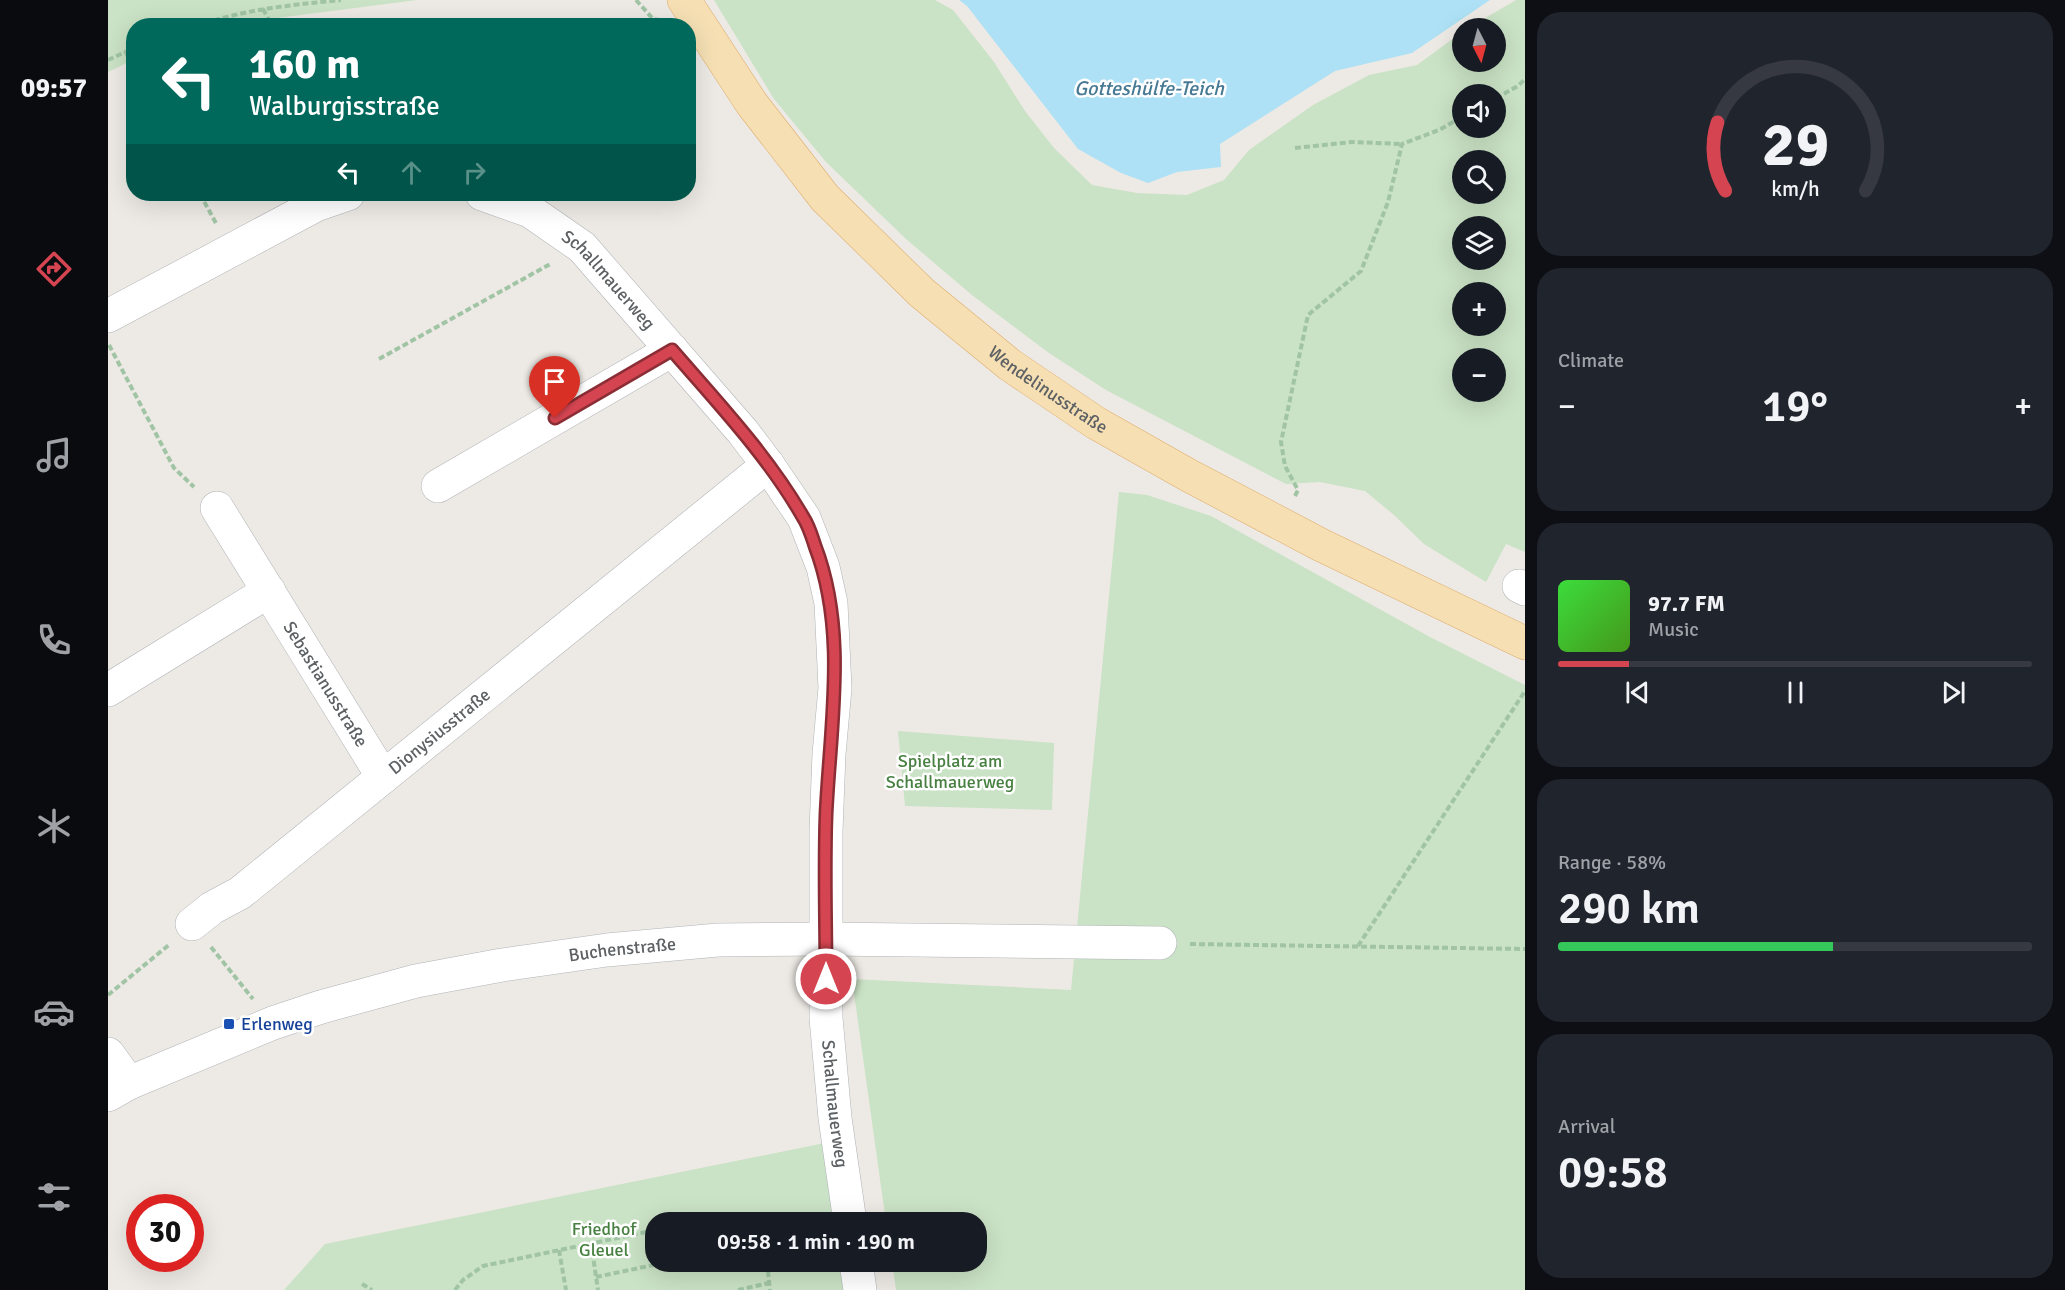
<!DOCTYPE html>
<html lang="en">
<head>
<meta charset="utf-8">
<style>
  body { margin:0; font-family:Signika,sans-serif; background:#20242c; color:#f1f3f6; height:100vh; display:flex; flex-direction:column; font-size:22px; white-space:nowrap }
  * { box-sizing:border-box; margin:0 }
  p { font-size:20px; color:#9ea1a6 }
  .icon { flex:none; width:33px; height:33px; fill:none; stroke:currentColor; stroke-width:2; stroke-linecap:round; stroke-linejoin:round }
  .map { position:relative; flex:1; overflow:hidden }
  .panel { display:flex; flex-direction:column; gap:12px; padding:12px; background:#0d0f14; width:540px }
  .panel>* { flex:none }
  .guide { position:absolute; left:18px; top:18px; width:570px; height:183px; border-radius:24px; box-shadow:0 6px 24px #0002; background:#00695c; color:#fff; overflow:hidden }
  .needle { width:39px; rotate:174deg }
  .tools { position:absolute; left:1344px; top:18px; display:grid; gap:12px }
  .tools a { display:grid; place-items:center; width:54px; height:54px; border-radius:50%; background:#171b24; box-shadow:0 6px 24px #0002; font-size:30px }
  .speed { position:absolute; left:18px; top:1194px; display:flex; gap:12px; font-size:30px; font-weight:700; text-align:center }
  .speed>* { display:grid; place-content:center; width:78px; height:78px; border-radius:50%; background:#171b24; box-shadow:0 6px 24px #0002; line-height:1 }
  .speed .limit { border:9px solid #d22; background:#fff; color:#111 }
  .pin { position:absolute; display:grid; place-items:center; width:51px; height:51px; color:#fff; margin:-62px -26px; border-radius:50% 50% 50% 0; rotate:-45deg; box-shadow:0 0 6px #0007 }
  .pin .icon { rotate:45deg }
  .me { position:absolute; width:66px; margin:-33px; rotate:0deg; stroke-linejoin:round; filter:drop-shadow(0 0 4px #0008) }
  .turn { display:flex; align-items:center; gap:21px; height:126px; padding:0 24px; font-size:27px }
  .turn .icon { width:78px; height:78px; stroke-width:2.5 }
  .turn b { display:block; font-size:42px; line-height:51px }
  .lanes { display:flex; align-items:center; height:57px; padding:0 24px; background:#0003; justify-content:center; gap:30px; direction:ltr }
  .lanes .off { opacity:.35 }
  .big { font-size:45px; font-weight:600; line-height:1.1 }
  .panel .widget { flex:1; display:flex; flex-direction:column; justify-content:center; gap:9px; min-width:0; padding:0 21px; border-radius:24px; background:#20242c }
  .panel .dial { align-items:center; gap:0 }
  .dial svg { height:156px; overflow:visible; fill:none; stroke:#363941; stroke-width:7; stroke-linecap:round; text-anchor:middle }
  .dial text { fill:#f1f3f6; stroke:none }
  .song { display:flex; align-items:center; gap:18px }
  .cover { width:72px; height:72px; border-radius:9px; background:linear-gradient(135deg,hsl(120 70% 55%),hsl(100 70% 35%)) }
  .played { height:6px; border-radius:3px; background:linear-gradient(90deg,#d44551 15%,#363941 15%) }
  .keys { display:flex; justify-content:space-around; direction:ltr }
  .heat { display:flex; justify-content:space-between; align-items:center; font-size:33px; direction:ltr }
  .charge { height:9px; border-radius:4px; background:linear-gradient(90deg,#34c759 58%,#363941 0) }
  .trip { position:absolute; left:537px; top:1212px; width:342px; height:60px; border-radius:24px; background:#171b24; box-shadow:0 6px 24px #0002; font-weight:600; line-height:60px; text-align:center }
  main { display:flex; flex:1; min-height:0 }
  .dock { display:flex; flex-direction:column; width:108px; justify-content:space-around; align-items:center; background:#090b0e; color:#9ea1a6 }
  .dock .icon { width:42px; height:42px }
  .dock .selected { color:#d44551 }
  .dock b { font-size:27px; color:#f1f3f6 }
  .map>svg:first-child { display:block }
  .green { fill:#cae2c5; fill-rule:evenodd }
  .water { fill:#aee1f5 }
  .lines { fill:none; stroke-linecap:round; stroke-linejoin:round }
  .minor-casing { stroke:#b0b3b6; stroke-width:34 }
  .major-casing { stroke:#e0ac6c; stroke-width:34 }
  .path { stroke:#a1c4a5; stroke-width:4; stroke-dasharray:6 3; stroke-linecap:butt }
  .minor { stroke:#fff; stroke-width:33 }
  .major { stroke:#f5dfb3; stroke-width:33 }
  .route-casing { stroke:#8a2d35; stroke-width:15 }
  .route { stroke:#d44551; stroke-width:10 }
  .transit-dot { fill:#1a4fb4; stroke:#fff; stroke-width:2 }
  .labels { text-anchor:middle; stroke-width:5; stroke-linejoin:round; paint-order:stroke }
  .street-label { font-size:18px; fill:#5d6164; stroke:#fff }
  .park-label { font-size:18px; fill:#478040; stroke:#fff }
  .transit-label { font-size:18px; fill:#164399; stroke:#fff; text-anchor:start }
  .water-label { font-size:20px; font-style:italic; fill:#477994; stroke:#fff }
</style>
</head>
<body>
<main>
<nav class="dock">
<b>09:57</b>
<svg class="icon selected" aria-label="directions" viewBox="0 0 24 24"><path d="M12 3l9 9-9 9-9-9zM9 14v-3h6M13 9l2 2-2 2"/></svg>
<svg class="icon" aria-label="music" viewBox="0 0 24 24"><path d="M9 18V5l10-2v13"/><circle cx="6" cy="18" r="3"/><circle cx="16" cy="16" r="3"/></svg>
<svg class="icon" aria-label="phone" viewBox="0 0 24 24"><path d="M5 4h4l2 5-3 2q2 4 5 5l2-3 5 2v4C11 20 4 13 5 4z"/></svg>
<svg class="icon" aria-label="climate" viewBox="0 0 24 24"><path d="M12 3v18M4 7l16 10M4 17L20 7"/></svg>
<svg class="icon" aria-label="car" viewBox="0 0 24 24"><path d="M5 17H2v-5l4-1 3-4h7l3 4 3 1v5h-3M9 17h6M6 11h13"/><circle cx="7" cy="17" r="2"/><circle cx="17" cy="17" r="2"/></svg>
<svg class="icon" aria-label="filters" viewBox="0 0 24 24"><path d="M4 7h16M4 17h16"/><circle cx="9" cy="7" r="2"/><circle cx="15" cy="17" r="2"/></svg>
</nav>
<div class="map">
<svg width="1417" height="1290" viewBox="0 0 1417 1290">
  <rect width="100%" height="100%" fill="#edeae5"/>
  <path class="green" d="M0,0h309l-178,23 -9,2 -96,1 -1,34 -25,12z
    M606,0h221l18,10 41,52 31,49 29,37 38,37 45,8 50,2 37,-15 25,-30 64,-45 56,-30 48,-10 45,-33v30h34v-34h-28l48,-28h9v552l-19,-8 -20,38 -62,-38 -30,-29 -29,-24 -45,-9 -34,2 -180,-94 -57,-37 -77,-58 -66,-56 -80,-77 -52,-63zM1354,94h34v34h-34zM1354,160h34v34h-34zM1354,226h34v34h-34zM1354,292h34v34h-34zM1354,358h34v34h-34z
    M1011,492l28,3 64,21 219,121 95,48v605h-629l-4,-28h84v-40h-90l-34,-243 219,11z
    M790,731l156,12 -2,67 -147,-4z
    M717,1143l12,79h-181v40h186l4,28h-562l41,-46z"/>
  <path class="water" d="M851,0h531l-78,53 -77,18 -115,73 1,23 -44,5 -29,11 -27,-10 -43,-24 -111,-143z"/>
  <g class="lines">
    <g class="minor-casing">
      <g id="minor">
        <path id="s1" d="M374,194l48,17 52,36 161,185 25,33 36,53 19,49 8,36 4,85 -6,66 -3,77v187l9,100 15,104"/>
        <path d="M0,316l208,-111 32,-11"/>
        <path d="M330,486l234,-136"/>
        <path id="s2" d="M109,508l166,269"/>
        <path d="M1411,586l6,3"/>
        <path d="M0,690l161,-99"/>
        <path id="s3" d="M84,924l20,-16 28,-15 528,-428"/>
        <path d="M0,1054l21,29"/>
        <path id="s4" d="M0,1095l21,-12 144,-60 48,-16 95,-26 86,-16 105,-15 111,-10 108,-1 334,4"/>
        <path d="M748,1262l4,28"/>
      </g>
    </g>
    <g class="major-casing">
      <g id="major">
        <path id="s5" d="M576,0l68,104 73,94 97,95 88,72 86,58 92,52 133,70 204,98"/>
      </g>
    </g>
    <path class="path" d="M528,0l17,19 6,1
      M155,9l9,17
      M89,26c47,-17 95,-21 144,-26
      M17,51l9,16
      M0,60l26,-12
      M1388,98l22,-12 7,-7
      M1187,148l57,-6 50,2
      M92,194l17,31
      M1,345l65,123 20,19
      M271,359l173,-96
      M1187,496l3,-6 -13,-24 -4,-24 27,-127 53,-44 27,-69 14,-58 37,-14 23,-13
      M1082,944l335,5
      M1250,946l167,-255
      M103,947l42,52
      M0,995l62,-51
      M582,1222c14,-3 36,-6 50,0
      M483,1243l7,47
      M451,1250l7,40
      M659,1262l3,28
      M488,1277l72,-15
      M254,1284l10,6
      M347,1290l8,-10 20,-14 173,-36
      M630,1290l31,-7"/>
    <use href="#minor" class="minor"/>
    <use href="#major" class="major"/>
  </g>
  <g class="lines">
    <g class="route-casing">
      <path id="route" d="M447,418l117,-68c46,53 96,106 131,167 6,9 9,20 12,29 33,86 15,180 11,269 -2,55 0,109 0,164"/>
    </g>
    <use href="#route" class="route"/>
  </g>
  <rect class="transit-dot" x="115" y="1018" width="12" height="12" rx="3"/>
  <g class="labels">
    <g class="street-label">
      <text dy="6" stroke="none"><textPath href="#s1" startOffset="156">Schallmauerweg</textPath></text>
      <text dy="6" stroke="none"><textPath href="#s5" startOffset="538">Wendelinusstraße</textPath></text>
      <text dy="6" stroke="none"><textPath href="#s2" startOffset="207">Sebastianusstraße</textPath></text>
      <text dy="6" stroke="none"><textPath href="#s3" startOffset="314">Dionysiusstraße</textPath></text>
      <text dy="6" stroke="none"><textPath href="#s4" startOffset="538">Buchenstraße</textPath></text>
      <text dy="6" stroke="none"><textPath href="#s1" startOffset="1056">Schallmauerweg</textPath></text>
    </g>
    <g class="park-label">
      <text x="842" y="767">Spielplatz am<tspan x="842" dy="21">Schallmauerweg</tspan></text>
      <text x="496" y="1235">Friedhof<tspan x="496" dy="21">Gleuel</tspan></text>
    </g>
    <g class="transit-label">
      <text x="133" y="1030">Erlenweg</text>
    </g>
    <g class="water-label">
      <text x="1041" y="95">Gotteshülfe-Teich</text>
    </g>
  </g>
</svg>
<div class="tools">
<a><svg class="needle" viewBox="-14 -14 28 28"><path d="M0-13l5 13h-10z" fill="#e53935"/><path d="M0 13l5-13h-10z" fill="#9ea1a6"/></svg></a>
<a><svg class="icon" aria-label="sound" viewBox="0 0 24 24"><path d="M4 9h4l5-4v14l-5-4H4zM17 9q2 3 0 6"/></svg></a>
<a><svg class="icon" aria-label="search" viewBox="0 0 24 24"><circle cx="10" cy="10" r="6"/><path d="M15 15l6 6"/></svg></a>
<a><svg class="icon" aria-label="layers" viewBox="0 0 24 24"><path d="M12 4l9 5-9 5-9-5zM3 14l9 5 9-5"/></svg></a>
<a>+</a>
<a>−</a>
</div>
<div class="speed"><div class="limit">30</div></div>
<div class="pin" style="left:447px;top:418px;background:#d93025"><svg class="icon" aria-label="arrive" viewBox="0 0 24 24"><path d="M6 21V4h12l-3 4 3 4H6"/></svg></div>
<svg class="me" style="left:718px;top:979px" viewBox="-20 -20 40 40"><circle r="17" fill="#d44551" stroke="#fff" stroke-width="3"/><path d="M0-11L8 9 0 5-8 9z" fill="#fff"/></svg>
<div class="trip">09:58 · 1 min · 190 m</div>
<div class="guide">
<div class="turn"><svg class="icon" aria-label="left" viewBox="0 0 24 24"><path d="M17 20v-9H6M10 6l-5 5 5 5"/></svg><div><b>160 m</b>Walburgisstraße</div></div>
<div class="lanes"><svg class="icon" aria-label="left" viewBox="0 0 24 24"><path d="M17 20v-9H6M10 6l-5 5 5 5"/></svg><svg class="icon off" aria-label="ahead" viewBox="0 0 24 24"><path d="M12 20V5M6 11l6-6 6 6"/></svg><svg class="icon off" aria-label="right" viewBox="0 0 24 24"><path d="M7 20v-9h11M14 6l5 5-5 5"/></svg></div>
</div>
</div>
<section class="panel">
<div class="widget dial"><svg viewBox="0 0 100 80">
<path d="M14 69A42 42 0 1 1 86 69"/>
<path d="M14 69A42 42 0 0 1 10 34" stroke="#d44551"/>
<text x="50" y="56" font-size="32" font-weight="700">29</text>
<text x="50" y="72" font-size="11">km/h</text>
</svg></div>
<div class="widget"><p>Climate</p>
<div class="heat"><a>−</a><b class="big">19°</b><a>+</a></div>
</div>
<div class="widget">
<div class="song"><i class="cover"></i><div><b>97.7 FM</b><p>Music</p></div></div>
<div class="played"></div>
<div class="keys"><svg class="icon" aria-label="previous" viewBox="0 0 24 24"><path d="M18 5L8 12l10 7zM5 5v14"/></svg><svg class="icon" aria-label="pause" viewBox="0 0 24 24"><path d="M8 5v14M16 5v14"/></svg><svg class="icon" aria-label="next" viewBox="0 0 24 24"><path d="M6 5l10 7-10 7zM19 5v14"/></svg></div>
</div>
<div class="widget"><p>Range · 58%</p><b class="big">290 km</b><div class="charge"></div></div>
<div class="widget"><p>Arrival</p><b class="big">09:58</b></div>
</section>
</main>
</body>
</html>
